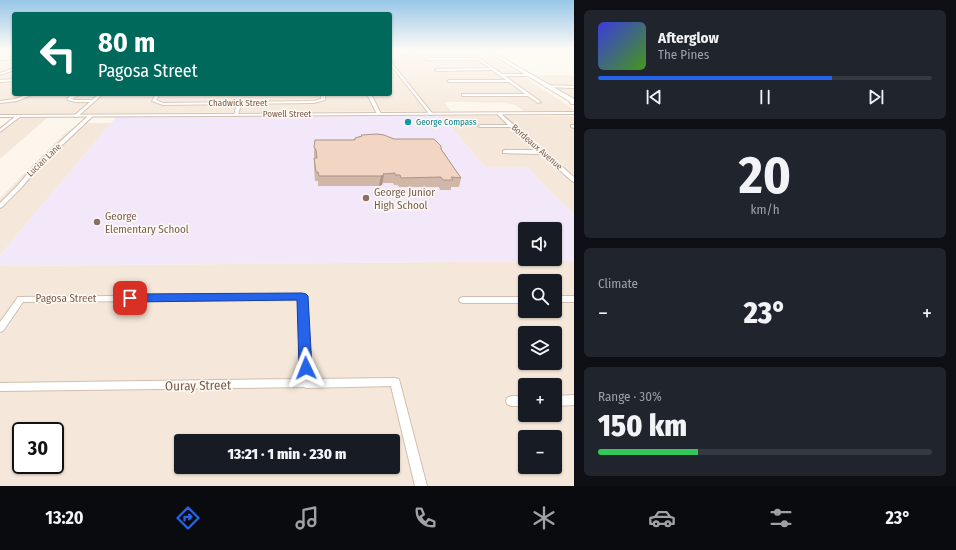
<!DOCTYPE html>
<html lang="en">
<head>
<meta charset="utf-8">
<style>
  body { margin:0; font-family:"Fira Sans Condensed",sans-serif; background:#20242c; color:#f1f3f6; height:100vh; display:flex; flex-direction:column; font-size:15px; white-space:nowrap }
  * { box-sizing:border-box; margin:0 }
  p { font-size:13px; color:#9ea1a6 }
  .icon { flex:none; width:22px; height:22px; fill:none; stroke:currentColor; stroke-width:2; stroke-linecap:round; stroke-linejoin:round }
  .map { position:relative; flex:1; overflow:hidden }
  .panel { display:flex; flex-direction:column; gap:10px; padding:10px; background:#0d0f14; width:382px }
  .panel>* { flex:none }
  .top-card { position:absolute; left:12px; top:12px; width:380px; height:84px; border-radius:4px; box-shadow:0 1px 3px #0004; background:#00695c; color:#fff; overflow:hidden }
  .fabs { position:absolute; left:518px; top:222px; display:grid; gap:8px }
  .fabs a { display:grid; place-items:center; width:44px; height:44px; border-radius:4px; background:#171b24; box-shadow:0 1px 3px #0004; font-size:20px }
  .speed { position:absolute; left:12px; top:422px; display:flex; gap:8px; font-size:20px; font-weight:700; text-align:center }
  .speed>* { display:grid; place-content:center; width:52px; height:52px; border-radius:50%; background:#171b24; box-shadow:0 1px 3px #0004; line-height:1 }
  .speed .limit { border:2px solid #111; border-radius:6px; background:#fff; color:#111 }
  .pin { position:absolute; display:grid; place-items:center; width:34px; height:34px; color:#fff; margin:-17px; border-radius:8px; box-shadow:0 2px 6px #0006 }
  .me { position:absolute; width:44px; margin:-22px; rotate:358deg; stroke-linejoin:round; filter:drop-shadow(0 0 3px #0008) }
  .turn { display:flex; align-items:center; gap:14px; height:84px; padding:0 20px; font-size:18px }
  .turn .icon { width:52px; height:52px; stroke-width:2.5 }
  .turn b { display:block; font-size:28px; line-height:34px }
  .big { font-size:30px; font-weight:800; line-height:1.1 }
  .panel .tile { flex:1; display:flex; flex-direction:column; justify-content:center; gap:6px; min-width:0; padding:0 14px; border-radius:6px; background:#20242c }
  .panel .dial { align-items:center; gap:0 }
  .dial b { font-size:52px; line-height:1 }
  .song { display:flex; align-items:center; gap:12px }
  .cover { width:48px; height:48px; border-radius:6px; background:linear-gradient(135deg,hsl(240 70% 55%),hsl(100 70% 35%)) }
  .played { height:4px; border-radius:2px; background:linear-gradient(90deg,#2563eb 70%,#363941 70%) }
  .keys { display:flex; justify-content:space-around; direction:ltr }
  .heat { display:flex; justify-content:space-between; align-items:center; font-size:22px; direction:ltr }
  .charge { height:6px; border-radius:3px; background:linear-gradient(90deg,#34c759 30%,#363941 0) }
  .trip { position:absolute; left:174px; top:434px; width:226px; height:40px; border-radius:4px; background:#171b24; box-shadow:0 1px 3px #0004; font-weight:800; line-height:40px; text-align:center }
  .menu { display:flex; height:64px; justify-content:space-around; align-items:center; background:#090b0e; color:#9ea1a6 }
  .menu .icon { width:28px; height:28px }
  .menu .selected { color:#2563eb }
  .menu b { font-size:18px; color:#f1f3f6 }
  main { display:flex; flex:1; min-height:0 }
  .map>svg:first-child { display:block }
  .residential { fill:#f5e8da; fill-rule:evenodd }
  .education { fill:#f3e8fa; fill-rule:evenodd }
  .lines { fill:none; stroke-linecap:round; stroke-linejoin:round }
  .minor-casing { stroke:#d1beb0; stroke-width:2 }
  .tertiary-casing { stroke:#d1beb0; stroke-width:2 }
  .secondary-casing { stroke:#d6c0b0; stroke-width:2 }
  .minor { fill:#fff; fill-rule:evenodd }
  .tertiary { fill:#fff; fill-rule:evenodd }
  .secondary { fill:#fff; fill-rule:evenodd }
  .wall { fill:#d1b7a8 }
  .shaded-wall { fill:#aa9588 }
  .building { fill:#f3d5c3; stroke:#aa9588 }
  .route { fill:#2563eb; stroke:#184099 }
  .culture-dot { fill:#0f9aa8; stroke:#fffaf3; stroke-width:1.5 }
  .education-dot { fill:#8d6e63; stroke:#fffaf3; stroke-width:1.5 }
  .labels { text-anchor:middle; stroke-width:3; stroke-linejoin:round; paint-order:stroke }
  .far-street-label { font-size:9px; fill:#7a5c4d; stroke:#fffaf3 }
  .far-culture-label { font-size:9px; fill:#0d838f; stroke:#fffaf3; text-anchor:start }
  .education-label { font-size:11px; fill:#785e54; stroke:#fffaf3; text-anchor:start }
  .street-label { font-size:11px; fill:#7a5c4d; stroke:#fffaf3 }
  .near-street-label { font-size:13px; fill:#7a5c4d; stroke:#fffaf3 }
</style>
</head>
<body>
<main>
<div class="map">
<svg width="574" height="486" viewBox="0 0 574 486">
  <rect width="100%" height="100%" fill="#fdf6ec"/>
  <path class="residential" d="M390,50h25l6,5h57l15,2 81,52 -2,2 -47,1 -8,-6 -10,-3 -50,-1h-13l7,9 -451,3v-57h14v37h376z
    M535,75h35l4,2v22z
    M442,116h132v99l-47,-48h-42z
    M13,118h34l-47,41v-32z
    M79,123h32l-111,132v-57l66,-66 9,-5z
    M574,261v225h-574v-220zM525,281h30v30h-30zM525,333h30v30h-30zM525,385h30v30h-30zM21,431h34v34h-34zM525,437h30v30h-30zM181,441h212v26h-212z"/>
  <path class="education" d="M442,116l43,51h42l47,48v46l-574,5v-11l116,-138zM525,229h30v30h-30z"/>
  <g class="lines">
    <g class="minor-casing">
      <path id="minor" d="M399,50h2l3,5h-2z
        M14,57v2l-14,1v-2z
        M426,58h53l23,16h27l-1,2h-23l36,26 -3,1 -10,-7h-66v-2h63l-16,-12h-60l-2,-1 2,-1h57l-14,-10 -55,1 -2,-1 2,-1 53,-1 -12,-8h-53z
        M390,61l42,52v2h-2l-40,-51z
        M14,68v2l-14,5v-2z
        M14,79v2l-14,1v-2z
        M545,85l29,1v2l-28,-1z
        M29,94h5l-17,7 -17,2v-2l15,-2z
        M75,94h6l-9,5 3,1h17l7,-6h4l-26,23h-2v-2l15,-13h-15l-7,-2 -1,-1 4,-4z
        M156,94h4l-4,6 7,3 151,-2 7,-2v-5h4v6l-11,3 -73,1 -3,11 -2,1 -2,-1 3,-11 -74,1 -11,-4z
        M367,94h4l10,20 -1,1 -3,-1z
        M498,113h2l74,64v5l-2,-1 -31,-27 -38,-1v-2l2,-1h33l-27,-23h-31l-2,-1 2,-1h28l-10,-10z
        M17,115l4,1 -21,16v-3z
        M89,115l4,1 -54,51 -17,20 -20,20 -2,1v-5l18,-18 17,-20z
        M571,125h3v3l-3,-1z
        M302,294l3,1 1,2 5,82 84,-1 4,1 28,107h-12l-24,-100 -85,2 -2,-1 -304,4v-8l301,-4 -3,-79 -275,2 -20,29 -3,1v-10l18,-25z
        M555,296h19v6h-19z
        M463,297h62v6h-62l-3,-1 -1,-2 1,-2z
        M574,395v10l-19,1v-10z
        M511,396h14v10h-14l-4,-2 -1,-3 1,-3z"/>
    </g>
    <g class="tertiary-casing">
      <path id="tertiary" d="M574,112v2l-574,3v-2z"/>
    </g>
    <g class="secondary-casing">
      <path id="secondary" d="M485,50h4l85,49v5h-3l-2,-3z"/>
    </g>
    <use href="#minor" class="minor"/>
    <use href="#tertiary" class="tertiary"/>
    <use href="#secondary" class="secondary"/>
  </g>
  <path class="wall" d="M361,135l33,4 47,10 20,29 -2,9h-8v3h-11l-1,-3h-40l-1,-2h-4l-1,-2h-10l-1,2 -3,1h-61v-5h-3l-1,-14v-9h1l-1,-2v-9l40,-7 1,-2 6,-2z"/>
  <path class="shaded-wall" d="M384,175l-2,10 -3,1 2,-10z"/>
  <path class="building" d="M377,134l7,1 10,4h40l7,7v3l20,29 -10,-1 2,3h-10l-2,-3 -40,1 -1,-3h-5v-2l-12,1 1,1 -3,1h-62l-1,-4h-2l-2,-14h3l-1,-8 -2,-3 1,-7h40v-2l7,-2 -1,-1z"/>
  <linearGradient id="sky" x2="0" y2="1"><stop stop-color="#97c7e8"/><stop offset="0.42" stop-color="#fefbf6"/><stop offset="1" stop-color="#fefbf6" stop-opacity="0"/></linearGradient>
  <rect width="574" height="118" fill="url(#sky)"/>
  <path class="route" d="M302,293l4,1 2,2 4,72 -2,4 -4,2 -5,-2 -2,-4 -2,-68 -167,2 -3,-2 -2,-2 2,-3 3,-1z"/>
  <circle class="culture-dot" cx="408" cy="122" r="4"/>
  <g class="education-dot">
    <circle cx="366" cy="198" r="4"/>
    <circle cx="97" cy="222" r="4"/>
  </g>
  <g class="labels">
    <g class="far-street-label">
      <text x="238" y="106">Chadwick Street</text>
      <text x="287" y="117">Powell Street</text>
      <text transform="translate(537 147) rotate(41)" y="3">Bordeaux Avenue</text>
      <text transform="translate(44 160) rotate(-44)" y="3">Lucian Lane</text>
    </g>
    <g class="far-culture-label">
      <text x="416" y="125">George Compass</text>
    </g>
    <g class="education-label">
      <text x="374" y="196">George Junior<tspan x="374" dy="13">High School</tspan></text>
      <text x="105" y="220">George<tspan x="105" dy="13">Elementary School</tspan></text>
    </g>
    <g class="street-label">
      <text x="66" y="302">Pagosa Street</text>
    </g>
    <g class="near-street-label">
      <text transform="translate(198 385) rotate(-1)" y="5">Ouray Street</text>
    </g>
  </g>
</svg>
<div class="fabs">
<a><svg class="icon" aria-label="sound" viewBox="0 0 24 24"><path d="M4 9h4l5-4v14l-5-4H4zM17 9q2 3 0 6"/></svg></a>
<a><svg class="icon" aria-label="search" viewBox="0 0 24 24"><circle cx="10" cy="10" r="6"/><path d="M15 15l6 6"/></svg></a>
<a><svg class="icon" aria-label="layers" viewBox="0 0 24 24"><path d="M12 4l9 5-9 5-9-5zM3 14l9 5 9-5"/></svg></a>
<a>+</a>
<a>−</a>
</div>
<div class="speed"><div class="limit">30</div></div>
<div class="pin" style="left:130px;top:298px;background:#d93025"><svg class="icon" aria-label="arrive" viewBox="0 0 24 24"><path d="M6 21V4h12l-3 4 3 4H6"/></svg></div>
<svg class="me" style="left:306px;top:368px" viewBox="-20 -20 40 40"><path d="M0-17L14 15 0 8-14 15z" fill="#2563eb" stroke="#fff" stroke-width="4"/></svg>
<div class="trip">13:21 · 1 min · 230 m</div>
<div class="top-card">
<div class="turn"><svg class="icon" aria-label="left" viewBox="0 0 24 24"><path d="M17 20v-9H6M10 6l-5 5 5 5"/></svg><div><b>80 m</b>Pagosa Street</div></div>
</div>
</div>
<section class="panel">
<div class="tile">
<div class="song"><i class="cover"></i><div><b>Afterglow</b><p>The Pines</p></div></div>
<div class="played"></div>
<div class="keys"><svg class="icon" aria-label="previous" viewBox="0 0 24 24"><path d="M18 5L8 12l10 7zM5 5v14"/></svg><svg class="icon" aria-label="pause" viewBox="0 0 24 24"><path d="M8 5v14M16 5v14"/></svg><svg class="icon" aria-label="next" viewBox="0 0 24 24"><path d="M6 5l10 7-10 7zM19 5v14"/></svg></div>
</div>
<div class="tile dial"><b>20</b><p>km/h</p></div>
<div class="tile"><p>Climate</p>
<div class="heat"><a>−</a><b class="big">23°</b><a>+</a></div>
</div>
<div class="tile"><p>Range · 30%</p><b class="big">150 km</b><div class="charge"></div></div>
</section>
</main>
<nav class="menu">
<b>13:20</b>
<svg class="icon selected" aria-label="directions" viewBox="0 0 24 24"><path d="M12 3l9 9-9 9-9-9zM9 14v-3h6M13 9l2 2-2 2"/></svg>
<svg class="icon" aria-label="music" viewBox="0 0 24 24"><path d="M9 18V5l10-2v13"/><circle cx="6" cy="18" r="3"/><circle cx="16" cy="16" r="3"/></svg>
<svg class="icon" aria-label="phone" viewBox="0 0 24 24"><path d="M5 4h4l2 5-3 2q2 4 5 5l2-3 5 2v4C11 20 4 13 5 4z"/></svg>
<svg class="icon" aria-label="climate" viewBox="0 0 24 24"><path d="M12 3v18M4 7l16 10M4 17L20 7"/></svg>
<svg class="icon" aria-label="car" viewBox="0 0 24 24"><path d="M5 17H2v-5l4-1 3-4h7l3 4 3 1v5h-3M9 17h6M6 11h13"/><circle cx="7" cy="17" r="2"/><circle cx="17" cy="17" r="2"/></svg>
<svg class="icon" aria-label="filters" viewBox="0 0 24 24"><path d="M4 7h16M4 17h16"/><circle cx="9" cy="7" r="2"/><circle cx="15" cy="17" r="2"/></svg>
<b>23°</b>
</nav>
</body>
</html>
